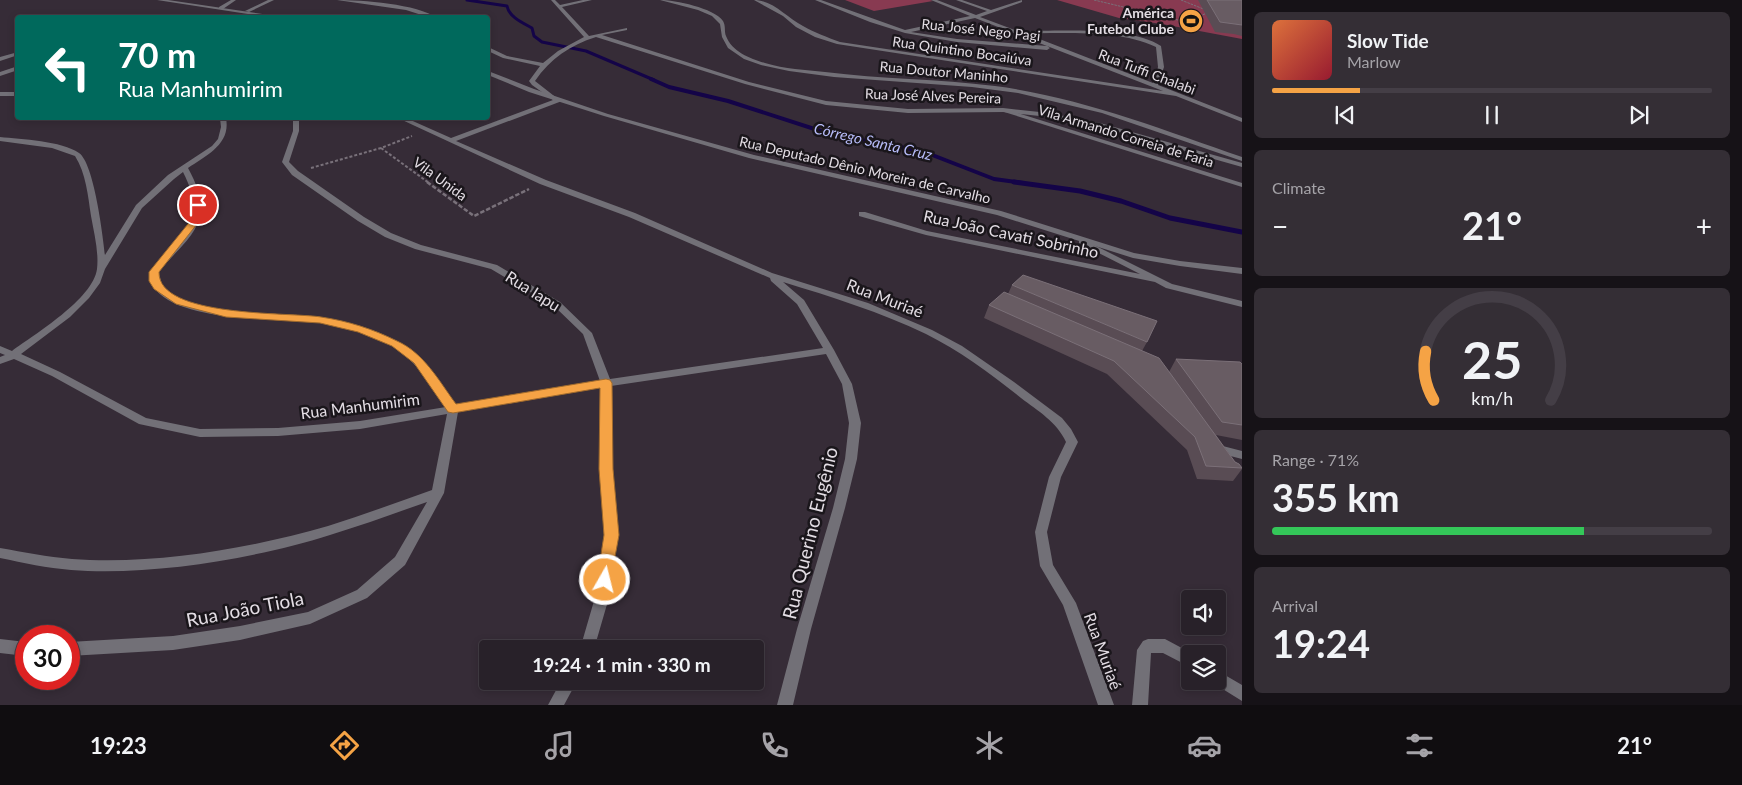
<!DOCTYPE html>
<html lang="en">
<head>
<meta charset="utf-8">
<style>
  body { margin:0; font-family:Lato,sans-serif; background:#342e35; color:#f1f3f6; height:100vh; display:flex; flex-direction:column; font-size:19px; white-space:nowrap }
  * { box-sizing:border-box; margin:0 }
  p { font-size:16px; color:#a5a3a8 }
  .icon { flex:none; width:28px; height:28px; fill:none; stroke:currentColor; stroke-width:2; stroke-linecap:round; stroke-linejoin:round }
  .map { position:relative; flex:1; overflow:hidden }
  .details { display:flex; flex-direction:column; gap:12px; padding:12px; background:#161217; width:500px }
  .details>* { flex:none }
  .top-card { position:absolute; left:15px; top:15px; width:475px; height:105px; border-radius:5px; box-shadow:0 2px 8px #0003,0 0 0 1px #443e46; background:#00695c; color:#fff; overflow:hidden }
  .buttons { position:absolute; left:1181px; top:590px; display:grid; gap:10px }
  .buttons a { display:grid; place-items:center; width:45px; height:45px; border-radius:5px; background:#282129; box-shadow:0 2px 8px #0003,0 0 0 1px #443e46; font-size:25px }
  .speed { position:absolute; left:15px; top:625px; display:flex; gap:10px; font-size:25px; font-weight:700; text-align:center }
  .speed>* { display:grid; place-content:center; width:65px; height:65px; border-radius:50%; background:#282129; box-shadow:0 2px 8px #0003,0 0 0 1px #443e46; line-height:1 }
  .speed .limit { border:8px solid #d22; background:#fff; color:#111 }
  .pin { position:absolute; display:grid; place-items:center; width:42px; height:42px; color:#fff; margin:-21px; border:2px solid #fff; border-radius:50%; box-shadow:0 1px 5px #0007 }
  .me { position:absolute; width:55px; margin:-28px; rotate:8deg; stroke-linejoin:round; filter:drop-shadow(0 0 4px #0008) }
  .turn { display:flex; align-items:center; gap:18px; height:105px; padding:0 20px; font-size:22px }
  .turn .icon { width:65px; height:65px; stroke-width:2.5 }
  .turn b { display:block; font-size:35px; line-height:42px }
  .big { font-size:38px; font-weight:700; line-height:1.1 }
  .details .tile { flex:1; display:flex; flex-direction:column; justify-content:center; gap:8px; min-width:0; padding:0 18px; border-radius:8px; background:#342e35 }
  .details .dial { align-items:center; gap:0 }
  .dial svg { height:130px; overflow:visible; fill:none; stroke:#443e46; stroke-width:7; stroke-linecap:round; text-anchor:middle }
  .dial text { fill:#f1f3f6; stroke:none }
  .song { display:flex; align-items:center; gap:15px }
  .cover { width:60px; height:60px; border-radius:8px; background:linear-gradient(135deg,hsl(20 70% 55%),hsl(350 70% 35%)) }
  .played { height:5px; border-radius:2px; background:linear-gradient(90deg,#f5a345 20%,#443e46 20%) }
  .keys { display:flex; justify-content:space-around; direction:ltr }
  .heat { display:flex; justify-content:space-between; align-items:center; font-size:28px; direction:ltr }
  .charge { height:8px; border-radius:4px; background:linear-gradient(90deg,#34c759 71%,#443e46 0) }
  .trip { position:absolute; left:479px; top:640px; width:285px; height:50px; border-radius:5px; background:#282129; box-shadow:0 2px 8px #0003,0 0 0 1px #443e46; font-weight:700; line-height:50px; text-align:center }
  .menu { display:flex; height:80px; justify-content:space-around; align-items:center; background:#100d10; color:#a5a3a8 }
  .menu .icon { width:35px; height:35px }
  .menu .selected { color:#f5a345 }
  .menu b { font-size:22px; color:#f1f3f6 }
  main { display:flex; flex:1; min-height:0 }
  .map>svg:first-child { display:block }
  .green { fill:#883a51 }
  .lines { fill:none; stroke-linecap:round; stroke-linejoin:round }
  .stream-far2 { stroke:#140448; stroke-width:3 }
  .stream-far1 { stroke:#140448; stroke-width:4 }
  .stream { stroke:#140448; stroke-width:5 }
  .path-far2 { stroke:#79717a; stroke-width:1; stroke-dasharray:2.5 1; stroke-linecap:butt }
  .path-far1 { stroke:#79717a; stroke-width:2; stroke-dasharray:3 2; stroke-linecap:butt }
  .path { stroke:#79717a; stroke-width:2.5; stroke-dasharray:4.5 2; stroke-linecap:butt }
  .service { fill:#727077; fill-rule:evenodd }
  .minor { fill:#727077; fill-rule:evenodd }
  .tertiary { fill:#727077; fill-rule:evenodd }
  .wall { fill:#594c54 }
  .building { fill:#685c63; stroke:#7b7078 }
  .route { fill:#f5a345; stroke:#9f6a2d }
  .labels { text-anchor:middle; stroke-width:5; stroke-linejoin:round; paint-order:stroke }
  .far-poi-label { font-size:14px; font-weight:bold; fill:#e3dde4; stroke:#1a161b; text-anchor:end }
  .far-street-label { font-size:14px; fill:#e3dde4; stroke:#1a161b }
  .far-water-label { font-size:15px; font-style:italic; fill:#b7bcf9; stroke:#1a161b }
  .street-label { font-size:16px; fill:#e3dde4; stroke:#1a161b }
  .near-street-label { font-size:19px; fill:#e3dde4; stroke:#1a161b }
</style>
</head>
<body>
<main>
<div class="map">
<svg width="1242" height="705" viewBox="0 0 1242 705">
  <rect width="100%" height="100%" fill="#362c37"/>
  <path class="green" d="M845,0h85l3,1 -59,10z
    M1057,0h185v39l-80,-15 -43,-6z"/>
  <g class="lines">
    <path class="stream-far2" d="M467,0l40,6c2,11 16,17 25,22l2,8 8,6 44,9 68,29"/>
    <path class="stream-far1" d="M651,79l18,8 59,14 105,34 89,16 72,28 29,4"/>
    <path class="stream" d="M1014,182l66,9 41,10 49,17 72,14"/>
    <path class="path-far2" d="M1094,0l84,20 15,-1 14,-6
      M1181,0l25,10"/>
    <path class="path-far1" d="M381,148l48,35
      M311,168l70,-20 31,-12"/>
    <path class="path" d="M427,182l47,34 55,-27"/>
    <path class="service" d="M1001,109h4l237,74v4l-241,-76z"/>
    <path class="minor" d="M231,0h5l-13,9h-4v-2z
      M268,0h6l-25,12 -4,-1z
      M337,0c24,0 81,4 100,18h-6l-25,-8z
      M551,0h4l5,5 23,-5h9l-30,7 27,29 38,-8v2l-25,5 147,47 77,19 82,8 95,-1 46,5 51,10 142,40v4l-145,-41 -48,-9 -46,-5 -95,1 -82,-8 -81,-21 -149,-47c-26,8 -46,22 -61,44l23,18h4v2l-106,40 90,39 89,33 137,60 96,30 64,27 30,16 52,36 48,36 9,11 7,13 -17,35 -14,55 6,33 23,38 38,102h-16l-35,-100 -23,-39 -5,-34 14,-55 17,-35c-9,-20 -28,-31 -45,-44 -30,-24 -61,-47 -95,-64 -46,-22 -94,-37 -143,-52l21,18 30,50 18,34 9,39 -4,36 -12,49 -34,121 -18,76h-16l20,-76 36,-121 12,-49 4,-36 -7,-39 -16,-30 -215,32 1,83 5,66 -7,59 -16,55h-14l16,-55 9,-59 -5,-66 1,-82 -143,25 -14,81 -39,72 -38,33 -57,26 -70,16 -67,10 -104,6v-14l104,-6 67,-10 68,-14 49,-22 38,-33 32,-55c-32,11 -64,23 -97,33 -76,24 -179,41 -259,35 -24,-2 -47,-7 -71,-12v-10c24,4 47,9 72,11 82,6 176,-10 256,-33 35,-11 70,-24 104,-36l15,-76 -87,15 -82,7 -78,1 -61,-13 -87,-48 -38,-17 -14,5v-7l5,-2 -5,-2v-7l12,5c23,-17 81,-52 85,-82 2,-17 -3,-36 -6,-53 -3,-20 -5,-43 -16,-60l-23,-8 -52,-7v-4c21,2 62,4 79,16 15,10 24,83 26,102l31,-50 32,-30 44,-29 6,-7 3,-12 -1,-9h6c5,26 -19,37 -38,50 29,53 4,66 -30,104 2,4 3,11 5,15 21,30 123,26 158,30 26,4 53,12 76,24 27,14 42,40 59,64l144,-24 -17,-47 -29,-28 -63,-37 -76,-20 -30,-12 -27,-16 -66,-46 -10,-13 11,-31v-13h6v13l-10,31 9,9 66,46 27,16 30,12 76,20 63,37 32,31 18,46 213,-31 -26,-44 -26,-23 -1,-3 -141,-61 -89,-33 -140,-65 -1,-1h7l45,20 102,-38 -21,-15 -3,-4 11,-15 -37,-8 -15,-7v-4l19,9 36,7 15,-12 26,-14zM183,172c27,53 -4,62 -33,100 1,5 2,14 6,18 28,33 124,28 165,33 24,3 48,11 69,22 25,14 40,38 56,62l-86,14 -82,7 -78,1 -54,-11 -86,-46 -39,-18 49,-37 19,-19 11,-15 5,-14 37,-61 32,-29z
      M660,0c15,0 54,8 63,21 3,5 1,10 3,15 6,16 25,23 39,27 20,6 40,7 60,9 56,7 113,7 170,14 85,11 166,43 247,71v4l-140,-48 -84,-20 -46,-6 -138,-10 -45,-6 -28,-6 -17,-6 -16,-11 -6,-11 -2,-13 -8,-8 -14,-6z
      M754,0c19,0 33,18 49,26 12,7 24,11 37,16l323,49 -188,-73 -64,14 46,7 90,7 3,2 -3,2 -90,-8 -52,-9 -35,-11 -55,-22h6l84,30 65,-14 -39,-16h6l39,15 11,-4 -31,-11h6l29,10 31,-10v2l-42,15 40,15 2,-1c35,0 110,-5 139,15l3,21 -6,18 84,33v4l-66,-26 -339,-52 -22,-7 -19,-10 -13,-11zM1024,33c41,1 94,-4 132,14l2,20 -5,16z
      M18,52v3l-18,6v-4z
      M18,66v4l-18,6v-4z
      M0,92h18v4h-18z
      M859,212h6l62,19 213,43 -61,-31v-4h3l90,45 70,17v6l-76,-19 -11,-6 -229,-47 -67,-19z
      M1215,444l27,7v8l-31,-8 -2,-3 2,-3z
      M0,639l26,3v14l-26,-3z
      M1148,639h17l28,15h-3v13l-27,-14h-12l-3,52h-16l5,-55 6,-9z
      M1218,671l24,14v16l-29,-18 -1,-2h6z
      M561,681h16l-13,24h-16z"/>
    <path class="tertiary" d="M157,0h11l121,18h-15z
      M488,71l46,18 74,25 146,41 247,56 133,42 46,8 62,7v6l-62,-8 -47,-8 -136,-43 -248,-57 -145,-42 -75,-24 -41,-17z"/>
  </g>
  <path class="wall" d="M1198,0h44v36l-8,-2 -19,-2z
    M1012,285l135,57 -5,9 27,21 7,-13 66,5v76l-26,-5 19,27 7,5v2l-9,12 -36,-2 -10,-29 -80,-76 -123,-56 5,-13 19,-11z"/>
  <path class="building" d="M1207,0h35v25l-22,-3z
    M1023,275l134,46 -10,21 -135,-57z
    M1004,292l155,66 76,104 4,2 3,4 -36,-2 -11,-29 -81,-76 -125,-56z
    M1176,359l64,3 2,2v61l-20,-3z"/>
  <path class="route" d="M198,203l4,2 -1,14 -42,53c-1,46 131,40 162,45 27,4 52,12 76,24 27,12 42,40 59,63l150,-25 4,1 2,3 1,86 6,66 -9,49 -5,2 -6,-2 -2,-4 7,-45 -5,-66 1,-81 -147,25 -5,-1 -34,-49 -22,-17 -34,-14 -38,-9 -94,-6 -50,-13 -22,-15 -5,-8v-9l43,-53 2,-14z"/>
  <defs>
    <g id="stadium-disc" transform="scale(1.25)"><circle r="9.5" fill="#f5a345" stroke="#1a161b"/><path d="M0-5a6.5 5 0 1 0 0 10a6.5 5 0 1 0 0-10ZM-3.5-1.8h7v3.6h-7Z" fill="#111"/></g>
  </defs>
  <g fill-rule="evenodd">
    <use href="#stadium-disc" x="1191" y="21"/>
  </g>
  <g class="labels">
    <g class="far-poi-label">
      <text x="1174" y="18">América<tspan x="1174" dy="16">Futebol Clube</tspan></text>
    </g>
    <g class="far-street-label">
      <text transform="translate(981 30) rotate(6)" y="5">Rua José Nego Pagi</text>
      <text transform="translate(962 51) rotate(8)" y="5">Rua Quintino Bocaiúva</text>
      <text transform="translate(944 72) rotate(5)" y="5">Rua Doutor Maninho</text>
      <text transform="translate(1147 72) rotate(21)" y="5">Rua Tuffi Chalabi</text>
      <text transform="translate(933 96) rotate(2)" y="5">Rua José Alves Pereira</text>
      <text transform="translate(1126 136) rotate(17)" y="5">Vila Armando Correia de Faria</text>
      <text transform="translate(865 170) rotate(13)" y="5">Rua Deputado Dênio Moreira de Carvalho</text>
      <text transform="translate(440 179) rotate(36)" y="5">Vila Unida</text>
    </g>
    <g class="far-water-label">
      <text transform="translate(873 142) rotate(13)" y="5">Córrego Santa Cruz</text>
    </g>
    <g class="street-label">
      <text transform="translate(1011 234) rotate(12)" y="6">Rua João Cavati Sobrinho</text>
      <text transform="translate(533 291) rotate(32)" y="6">Rua Iapu</text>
      <text transform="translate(885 298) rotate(21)" y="6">Rua Muriaé</text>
      <text transform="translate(360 406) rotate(-7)" y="6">Rua Manhumirim</text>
      <text transform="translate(1103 651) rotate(70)" y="6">Rua Muriaé</text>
    </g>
    <g class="near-street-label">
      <text transform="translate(810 533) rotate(-76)" y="7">Rua Querino Eugênio</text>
      <text transform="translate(245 609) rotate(-11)" y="7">Rua João Tiola</text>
    </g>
  </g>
</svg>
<div class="buttons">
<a><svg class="icon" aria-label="sound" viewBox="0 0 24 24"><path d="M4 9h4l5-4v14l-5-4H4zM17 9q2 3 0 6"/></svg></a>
<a><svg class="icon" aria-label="layers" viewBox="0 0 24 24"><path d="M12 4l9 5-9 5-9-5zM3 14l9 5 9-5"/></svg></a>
</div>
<div class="speed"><div class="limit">30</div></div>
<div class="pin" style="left:198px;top:205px;background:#d93025"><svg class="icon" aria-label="arrive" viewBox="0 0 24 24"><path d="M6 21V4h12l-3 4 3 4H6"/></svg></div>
<svg class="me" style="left:605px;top:580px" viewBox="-20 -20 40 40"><circle r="17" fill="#f5a345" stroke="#fff" stroke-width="3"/><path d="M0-11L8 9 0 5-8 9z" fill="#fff"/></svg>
<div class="trip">19:24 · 1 min · 330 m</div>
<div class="top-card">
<div class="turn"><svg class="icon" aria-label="left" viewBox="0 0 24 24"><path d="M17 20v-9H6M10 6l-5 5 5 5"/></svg><div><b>70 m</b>Rua Manhumirim</div></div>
</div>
</div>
<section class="details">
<div class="tile">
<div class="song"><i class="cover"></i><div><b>Slow Tide</b><p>Marlow</p></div></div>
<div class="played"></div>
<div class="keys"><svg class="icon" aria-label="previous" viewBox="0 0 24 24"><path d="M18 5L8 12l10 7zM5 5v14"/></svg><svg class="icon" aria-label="pause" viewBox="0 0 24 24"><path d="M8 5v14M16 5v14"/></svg><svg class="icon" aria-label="next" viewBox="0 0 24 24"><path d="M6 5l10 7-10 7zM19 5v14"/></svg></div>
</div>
<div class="tile"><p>Climate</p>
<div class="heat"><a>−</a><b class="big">21°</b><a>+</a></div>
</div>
<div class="tile dial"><svg viewBox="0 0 100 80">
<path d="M14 69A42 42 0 1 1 86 69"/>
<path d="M14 69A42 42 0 0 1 9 39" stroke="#f5a345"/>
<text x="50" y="56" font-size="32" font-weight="700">25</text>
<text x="50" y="72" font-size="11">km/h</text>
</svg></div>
<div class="tile"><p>Range · 71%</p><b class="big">355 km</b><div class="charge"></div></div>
<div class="tile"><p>Arrival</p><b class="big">19:24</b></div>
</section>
</main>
<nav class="menu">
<b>19:23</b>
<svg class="icon selected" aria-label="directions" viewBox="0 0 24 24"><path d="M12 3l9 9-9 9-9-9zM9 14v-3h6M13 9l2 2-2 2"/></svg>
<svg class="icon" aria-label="music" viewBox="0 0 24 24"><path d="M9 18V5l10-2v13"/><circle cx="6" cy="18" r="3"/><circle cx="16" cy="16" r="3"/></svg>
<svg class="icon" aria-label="phone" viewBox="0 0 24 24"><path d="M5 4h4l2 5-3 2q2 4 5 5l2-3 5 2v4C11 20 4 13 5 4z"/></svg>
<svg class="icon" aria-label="climate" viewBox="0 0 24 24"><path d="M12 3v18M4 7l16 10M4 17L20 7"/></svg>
<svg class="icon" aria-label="car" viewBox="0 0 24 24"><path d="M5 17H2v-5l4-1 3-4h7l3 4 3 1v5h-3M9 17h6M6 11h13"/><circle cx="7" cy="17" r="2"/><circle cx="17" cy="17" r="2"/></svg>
<svg class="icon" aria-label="filters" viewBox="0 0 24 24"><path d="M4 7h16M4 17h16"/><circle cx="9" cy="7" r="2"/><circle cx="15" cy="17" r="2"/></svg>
<b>21°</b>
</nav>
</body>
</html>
